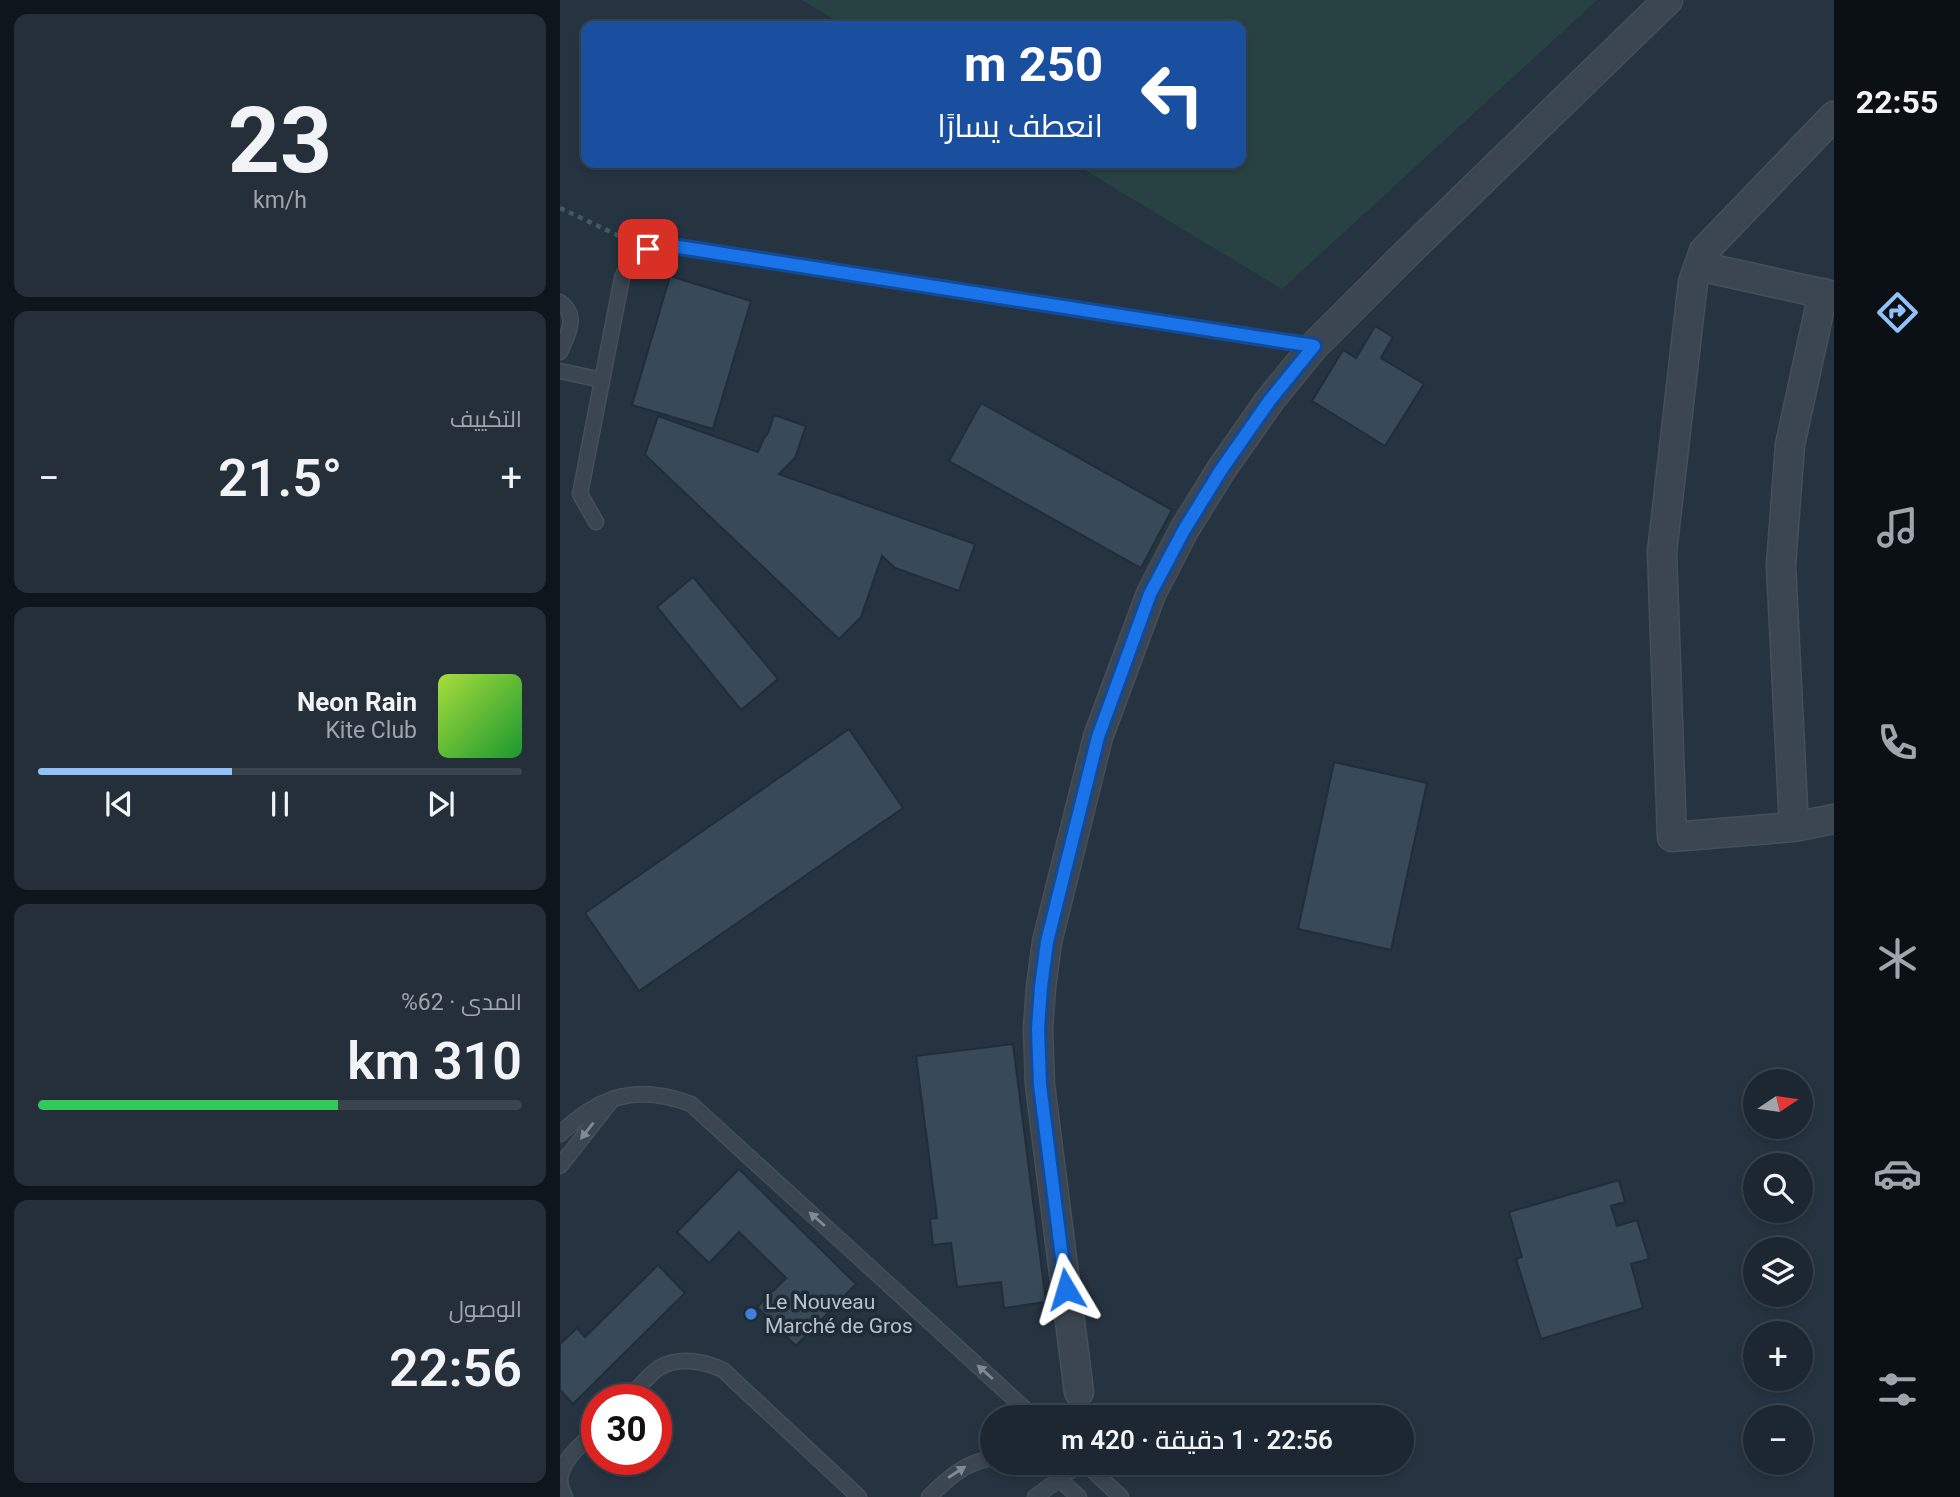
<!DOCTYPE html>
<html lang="ar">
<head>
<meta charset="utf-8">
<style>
  body { margin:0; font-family:Roboto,Cairo,sans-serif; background:#252f3a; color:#f1f3f6; direction:rtl; height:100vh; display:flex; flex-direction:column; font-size:26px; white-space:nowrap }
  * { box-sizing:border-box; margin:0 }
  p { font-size:23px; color:#a0a5ac }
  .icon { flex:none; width:38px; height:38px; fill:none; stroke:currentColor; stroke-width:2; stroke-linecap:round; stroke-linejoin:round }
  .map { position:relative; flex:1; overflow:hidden; direction:ltr }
  .sheet { display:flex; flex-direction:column; gap:14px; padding:14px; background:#0f151c; width:560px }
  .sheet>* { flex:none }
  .banner { position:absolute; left:21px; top:21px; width:665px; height:147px; border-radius:14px; box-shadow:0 4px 10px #0003,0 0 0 2px #3a444d; direction:rtl; background:#1a4fa0; color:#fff; overflow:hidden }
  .needle { width:46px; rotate:77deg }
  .fabs { position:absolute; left:1183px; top:1069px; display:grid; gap:14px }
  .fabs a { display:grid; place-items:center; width:70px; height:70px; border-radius:50%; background:#1c2732; box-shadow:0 4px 10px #0003,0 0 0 2px #3a444d; font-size:35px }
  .speed { position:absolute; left:21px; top:1384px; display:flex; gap:14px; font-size:35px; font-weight:700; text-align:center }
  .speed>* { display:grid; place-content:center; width:91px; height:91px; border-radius:50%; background:#1c2732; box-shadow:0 4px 10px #0003,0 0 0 2px #3a444d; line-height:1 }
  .speed .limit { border:10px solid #d22; background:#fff; color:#111 }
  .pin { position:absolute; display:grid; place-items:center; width:60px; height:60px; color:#fff; margin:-30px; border-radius:14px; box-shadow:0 4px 10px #0006 }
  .me { position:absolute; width:77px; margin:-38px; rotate:353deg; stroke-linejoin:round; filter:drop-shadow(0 0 5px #0008) }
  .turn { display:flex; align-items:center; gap:24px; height:147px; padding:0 28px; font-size:32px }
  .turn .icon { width:91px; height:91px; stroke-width:2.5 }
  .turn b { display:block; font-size:49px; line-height:60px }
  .big { font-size:52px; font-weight:600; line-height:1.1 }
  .sheet .widget { flex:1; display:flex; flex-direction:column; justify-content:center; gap:10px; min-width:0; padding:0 24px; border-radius:14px; background:#252f3a }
  .sheet .dial { align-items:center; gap:0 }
  .dial b { font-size:91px; line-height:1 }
  .song { display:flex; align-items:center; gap:21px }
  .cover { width:84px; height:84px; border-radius:10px; background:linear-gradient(135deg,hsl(80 70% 55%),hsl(130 70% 35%)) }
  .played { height:7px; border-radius:4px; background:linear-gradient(90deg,#90c1f8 40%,#3a444d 40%) }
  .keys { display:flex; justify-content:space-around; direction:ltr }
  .heat { display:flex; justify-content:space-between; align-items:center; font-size:38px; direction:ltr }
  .charge { height:10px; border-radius:5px; background:linear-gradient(90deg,#34c759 62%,#3a444d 0) }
  .trip { position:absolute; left:420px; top:1405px; width:434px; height:70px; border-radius:35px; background:#1c2732; box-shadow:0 4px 10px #0003,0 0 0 2px #3a444d; font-weight:600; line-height:70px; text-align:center; direction:rtl }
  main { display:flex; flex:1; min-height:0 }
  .menu { display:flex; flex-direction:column; width:126px; justify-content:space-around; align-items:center; background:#0b1014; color:#a0a5ac }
  .menu .icon { width:49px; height:49px }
  .menu .selected { color:#90c1f8 }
  .menu b { font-size:32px; color:#f1f3f6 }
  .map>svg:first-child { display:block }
  .green { fill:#284243 }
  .building { fill:#384958; stroke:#212d39; stroke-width:2 }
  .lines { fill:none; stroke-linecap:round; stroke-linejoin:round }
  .service-casing { stroke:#444f5b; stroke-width:17 }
  .minor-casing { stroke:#444f5b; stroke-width:31 }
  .path { stroke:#425b5b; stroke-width:4.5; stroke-dasharray:5 5; stroke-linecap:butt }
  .service { stroke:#3b4652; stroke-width:14 }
  .minor { stroke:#3b4652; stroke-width:28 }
  .oneway { fill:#808a95 }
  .route-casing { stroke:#114b97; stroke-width:18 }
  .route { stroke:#1a73e8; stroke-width:12 }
  .shop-dot { fill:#3f7fe0; stroke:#1f2b37; stroke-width:2.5 }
  .labels { text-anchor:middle; stroke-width:7; stroke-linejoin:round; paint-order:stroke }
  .poi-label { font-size:21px; fill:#b8c1cc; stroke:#1f2b37; text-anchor:start }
</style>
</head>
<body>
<main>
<nav class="menu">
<b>22:55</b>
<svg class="icon selected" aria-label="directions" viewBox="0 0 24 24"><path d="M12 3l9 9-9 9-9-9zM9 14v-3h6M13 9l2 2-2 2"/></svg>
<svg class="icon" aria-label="music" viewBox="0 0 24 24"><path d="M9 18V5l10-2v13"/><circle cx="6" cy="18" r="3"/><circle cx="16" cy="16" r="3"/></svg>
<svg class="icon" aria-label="phone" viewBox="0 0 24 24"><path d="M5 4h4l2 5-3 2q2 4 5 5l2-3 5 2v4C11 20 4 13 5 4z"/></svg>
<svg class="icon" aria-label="climate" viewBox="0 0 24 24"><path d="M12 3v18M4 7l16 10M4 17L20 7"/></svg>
<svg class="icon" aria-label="car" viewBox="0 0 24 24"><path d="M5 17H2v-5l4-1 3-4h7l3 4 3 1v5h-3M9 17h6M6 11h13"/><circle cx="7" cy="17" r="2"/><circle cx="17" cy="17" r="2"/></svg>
<svg class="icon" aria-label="filters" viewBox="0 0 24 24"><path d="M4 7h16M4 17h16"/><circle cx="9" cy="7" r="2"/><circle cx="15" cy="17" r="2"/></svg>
</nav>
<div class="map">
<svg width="1274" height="1497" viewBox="0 0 1274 1497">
  <rect width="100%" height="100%" fill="#263442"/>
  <path class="green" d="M242,0h795l-315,289 -209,-126h168v-137h-396z"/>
  <path class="building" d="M110,276l81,25 -38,128 -81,-24z
    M815,326l18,11 -12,21 43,26 -39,62 -73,-45 31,-51 13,8z
    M421,403l191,107 -31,58 -192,-107z
    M214,415l32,11 -11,32 -16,16 196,70 -16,47 -64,-23 -13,-12 -21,61 -22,22 -194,-184 13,-39 100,36 6,-14 4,-5z
    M133,577l85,102 -37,31 -84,-103z
    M289,729l54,79 -264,183 -54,-78z
    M774,762l93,21 -36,167 -93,-21z
    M453,1044l33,258 -42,6 -3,-26 -44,5 -6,-44 -18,2 -3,-26 7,-1 -21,-162z
    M179,1169l117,115 -60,62 -39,-39 29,-29 -47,-46 -30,31 -32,-31z
    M1059,1180l6,22 -14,4 6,20 20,-6 12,39 -18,5 12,44 -102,31 -25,-80 6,-2 -13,-45z
    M98,1265l27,28 -112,111 -13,-14v-46l17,-16 8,9z"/>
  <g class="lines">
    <g class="service-casing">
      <path id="service" d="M0,302c19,14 8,32 0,50
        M0,371l42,9
        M36,522l-16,-28 42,-216c9,-22 21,-27 44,-33l648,101
        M0,1134c41,-39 77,-50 131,-30l344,314
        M0,1166l51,-65
        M67,1400c10,-10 20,-24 32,-32 18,-12 45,-7 64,2l136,127
        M525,1463l36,34
        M0,1478c4,-21 22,-34 37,-48
        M499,1479l20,18
        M0,1480l1,8 4,9
        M369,1497c19,-19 35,-34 63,-39
        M475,1497l46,-34"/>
    </g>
    <g class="minor-casing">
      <path id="minor" d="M1274,116l-130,135 -11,31 -31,270 10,285 122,-10 40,-8
        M1139,266l135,30
        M1234,827l-13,-262 9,-120 33,-152
        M519,1392l-39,-307 -2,-56 3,-42 6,-45 51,-205 53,-143 33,-64 37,-60 49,-70 44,-54 85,-85 269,-261"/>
    </g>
    <path class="path" d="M0,208l57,27 6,8"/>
    <use href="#service" class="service"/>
    <use href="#minor" class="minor"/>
  </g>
  <defs><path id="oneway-solid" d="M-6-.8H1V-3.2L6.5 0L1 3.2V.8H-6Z" transform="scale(1.75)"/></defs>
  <g class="oneway">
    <use href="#oneway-solid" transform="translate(27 1131) rotate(128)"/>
    <use href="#oneway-solid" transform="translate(257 1219) rotate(-138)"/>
    <use href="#oneway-solid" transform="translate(425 1372) rotate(-138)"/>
    <use href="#oneway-solid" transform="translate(397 1472) rotate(-33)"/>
  </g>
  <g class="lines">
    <g class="route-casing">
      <path id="route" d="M88,249l18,-4 648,101 -44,54 -49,70 -37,60 -34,64 -52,143 -51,205 -6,45 -3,42 2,56 26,204"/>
    </g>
    <use href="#route" class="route"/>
  </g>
  <circle class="shop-dot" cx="191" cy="1314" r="7"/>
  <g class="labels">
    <g class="poi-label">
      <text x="205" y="1309">Le Nouveau<tspan x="205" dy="24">Marché de Gros</tspan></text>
    </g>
  </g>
</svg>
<div class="fabs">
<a><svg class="needle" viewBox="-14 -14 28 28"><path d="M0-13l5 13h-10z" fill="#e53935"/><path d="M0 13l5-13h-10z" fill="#a0a5ac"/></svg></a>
<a><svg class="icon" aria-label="search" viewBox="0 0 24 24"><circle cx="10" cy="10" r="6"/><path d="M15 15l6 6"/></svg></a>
<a><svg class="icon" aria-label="layers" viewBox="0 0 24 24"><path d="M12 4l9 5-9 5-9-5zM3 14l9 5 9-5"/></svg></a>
<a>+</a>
<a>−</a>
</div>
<div class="speed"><div class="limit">30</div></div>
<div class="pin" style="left:88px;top:249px;background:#d93025"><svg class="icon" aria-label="arrive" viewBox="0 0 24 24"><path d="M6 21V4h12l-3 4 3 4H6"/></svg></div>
<svg class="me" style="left:506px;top:1289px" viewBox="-20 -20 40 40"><path d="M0-17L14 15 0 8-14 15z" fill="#1a73e8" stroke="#fff" stroke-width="4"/></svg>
<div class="trip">22:56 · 1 دقيقة · 420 m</div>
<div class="banner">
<div class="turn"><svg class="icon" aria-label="left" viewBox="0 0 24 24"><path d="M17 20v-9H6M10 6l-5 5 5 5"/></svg><div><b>250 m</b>انعطف يسارًا</div></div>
</div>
</div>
<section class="sheet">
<div class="widget dial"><b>23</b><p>km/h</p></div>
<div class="widget"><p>التكييف</p>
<div class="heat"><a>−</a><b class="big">21.5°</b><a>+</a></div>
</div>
<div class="widget">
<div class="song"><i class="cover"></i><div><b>Neon Rain</b><p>Kite Club</p></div></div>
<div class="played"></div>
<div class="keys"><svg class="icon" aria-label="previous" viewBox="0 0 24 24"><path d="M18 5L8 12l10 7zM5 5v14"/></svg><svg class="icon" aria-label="pause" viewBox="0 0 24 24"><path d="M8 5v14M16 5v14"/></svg><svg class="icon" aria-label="next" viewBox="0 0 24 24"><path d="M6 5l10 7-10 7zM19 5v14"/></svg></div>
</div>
<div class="widget"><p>المدى · 62%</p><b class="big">310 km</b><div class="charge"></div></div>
<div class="widget"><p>الوصول</p><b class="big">22:56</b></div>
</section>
</main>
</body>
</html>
